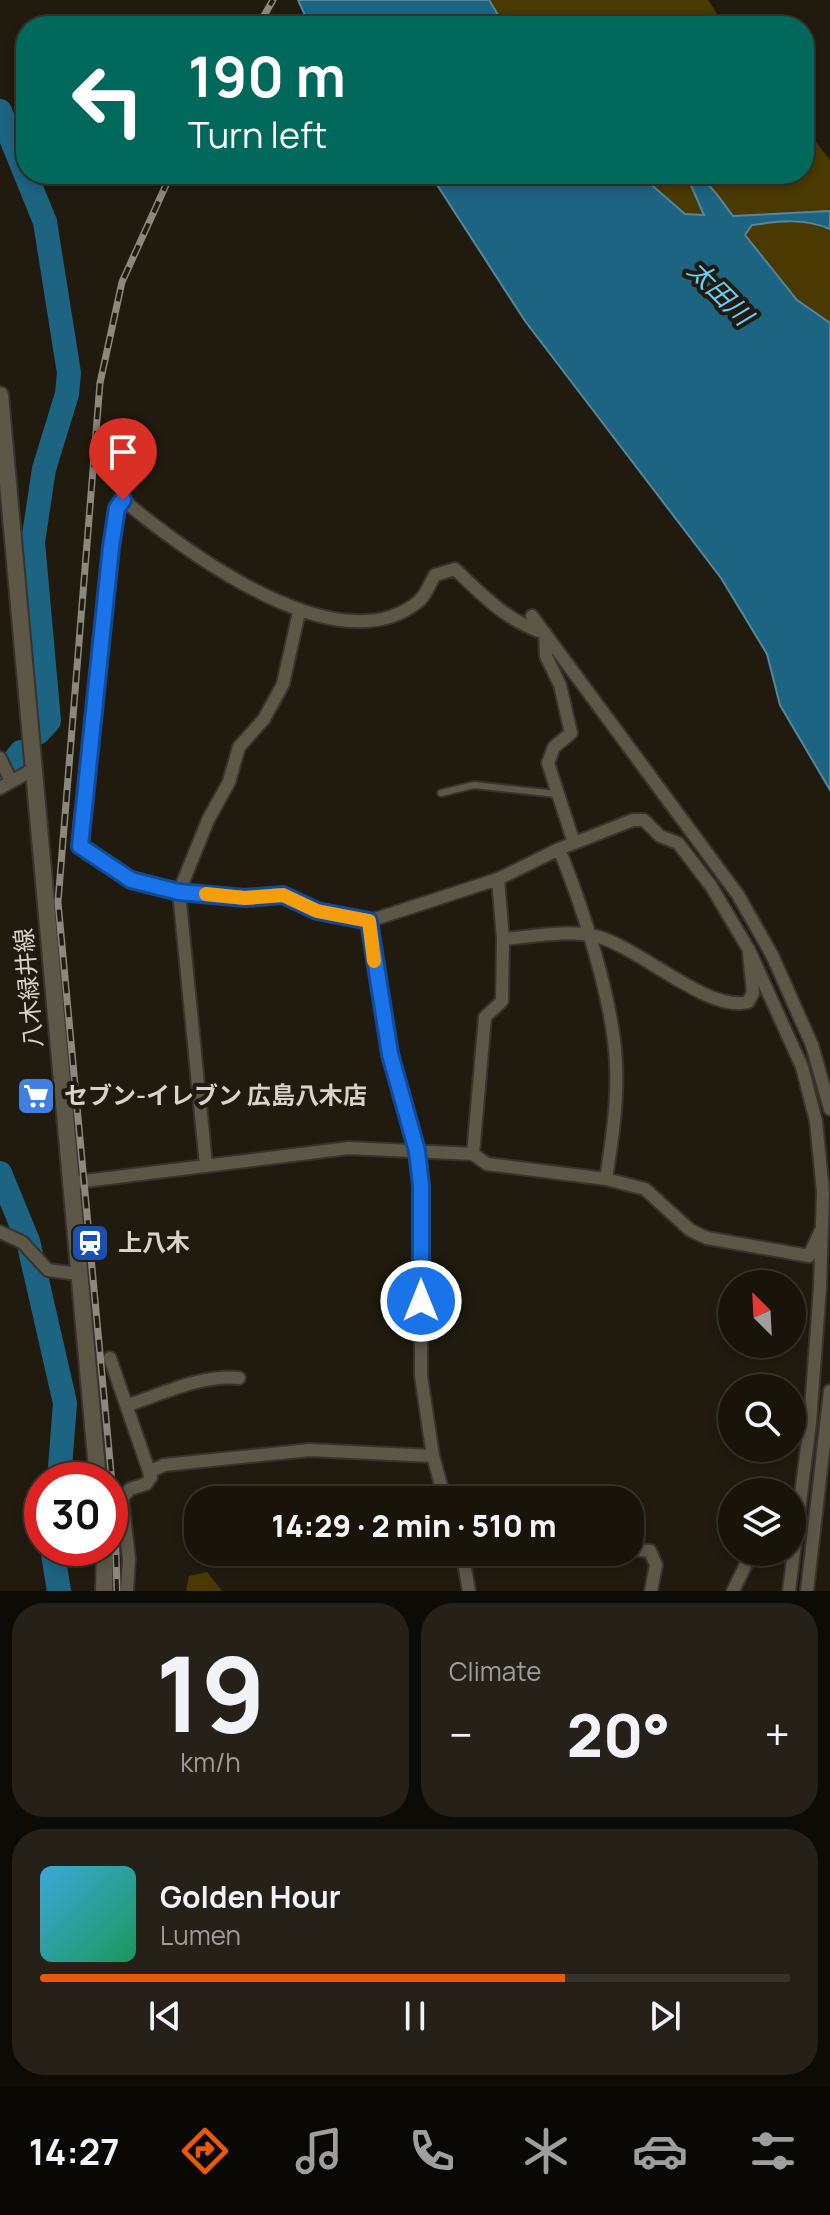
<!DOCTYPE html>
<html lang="en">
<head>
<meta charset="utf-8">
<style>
  body { margin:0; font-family:Manrope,"Noto Sans JP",sans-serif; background:#252118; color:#f1f3f6; height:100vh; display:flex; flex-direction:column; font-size:30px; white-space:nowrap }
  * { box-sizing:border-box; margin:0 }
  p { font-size:26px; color:#9f9e9c }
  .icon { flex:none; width:44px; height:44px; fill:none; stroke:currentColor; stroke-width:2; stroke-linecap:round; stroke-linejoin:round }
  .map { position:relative; height:1591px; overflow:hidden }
  .drawer { display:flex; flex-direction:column; gap:12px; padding:12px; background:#0d0b06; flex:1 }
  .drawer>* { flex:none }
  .hud { position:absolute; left:16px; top:16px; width:798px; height:168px; border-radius:32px; box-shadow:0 4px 12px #0003,0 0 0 2px #36332b; background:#00695c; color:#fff; overflow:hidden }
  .needle { width:52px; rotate:336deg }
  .fabs { position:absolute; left:718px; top:1270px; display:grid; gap:16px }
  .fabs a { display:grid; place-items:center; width:88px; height:88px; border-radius:50%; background:#18140a; box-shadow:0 4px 12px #0003,0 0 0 2px #36332b; font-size:40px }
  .speed { position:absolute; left:24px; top:1462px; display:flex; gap:16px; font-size:40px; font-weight:700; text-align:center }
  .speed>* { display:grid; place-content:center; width:104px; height:104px; border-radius:50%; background:#18140a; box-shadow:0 4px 12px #0003,0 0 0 2px #36332b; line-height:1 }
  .speed .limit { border:12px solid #d22; background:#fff; color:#111 }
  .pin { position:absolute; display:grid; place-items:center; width:68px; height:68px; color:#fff; margin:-82px -34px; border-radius:50% 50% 50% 0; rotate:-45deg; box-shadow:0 0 8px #0007 }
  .pin .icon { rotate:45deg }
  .me { position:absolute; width:88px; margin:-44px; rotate:0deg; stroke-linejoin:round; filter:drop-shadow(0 0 6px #0008) }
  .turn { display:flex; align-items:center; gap:28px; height:168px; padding:0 40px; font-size:36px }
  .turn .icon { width:104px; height:104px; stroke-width:2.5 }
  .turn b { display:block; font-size:56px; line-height:68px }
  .big { font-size:60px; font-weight:800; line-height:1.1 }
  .drawer .tile { flex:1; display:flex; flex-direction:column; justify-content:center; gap:12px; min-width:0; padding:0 28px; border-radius:32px; background:#252118 }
  .drawer .dial { align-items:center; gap:0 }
  .dial b { font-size:104px; line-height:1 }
  .song { display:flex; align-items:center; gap:24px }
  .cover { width:96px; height:96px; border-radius:12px; background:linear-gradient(135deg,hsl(200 70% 55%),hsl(150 70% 35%)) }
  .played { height:8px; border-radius:4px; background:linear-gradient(90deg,#ea580c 70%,#36332b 70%) }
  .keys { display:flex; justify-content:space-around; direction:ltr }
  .heat { display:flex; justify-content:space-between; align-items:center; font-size:44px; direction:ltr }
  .drawer .tiles { flex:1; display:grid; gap:12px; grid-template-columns:1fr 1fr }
  .tile:last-child { grid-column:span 2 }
  .trip { position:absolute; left:184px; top:1486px; width:460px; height:80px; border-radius:32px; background:#18140a; box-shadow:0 4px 12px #0003,0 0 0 2px #36332b; font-weight:800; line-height:80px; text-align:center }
  .tabs { display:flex; height:128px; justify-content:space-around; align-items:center; background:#0a0804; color:#9f9e9c }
  .tabs .icon { width:56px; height:56px }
  .tabs .current { color:#ea580c }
  .tabs b { font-size:36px; color:#f1f3f6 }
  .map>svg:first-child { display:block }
  .green { fill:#4a3900 }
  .water { fill:#1d6483; stroke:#558699; stroke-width:2 }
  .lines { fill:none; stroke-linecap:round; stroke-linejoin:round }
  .river { stroke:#1d6483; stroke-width:24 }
  .service-casing { stroke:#37332d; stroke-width:10 }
  .minor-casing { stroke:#37332d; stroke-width:16 }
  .secondary-casing { stroke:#37332d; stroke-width:20 }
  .service { stroke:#5d5748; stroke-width:6 }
  .minor { stroke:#5d5748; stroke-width:12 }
  .secondary { stroke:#5d5748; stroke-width:16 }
  .rail-casing { stroke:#8c887e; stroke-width:7 }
  .rail { stroke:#201b0e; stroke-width:4; stroke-dasharray:12; stroke-linecap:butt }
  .route-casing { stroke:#114b97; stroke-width:20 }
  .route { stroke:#1a73e8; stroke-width:14 }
  .slow { stroke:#f59e0b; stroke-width:14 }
  .labels { text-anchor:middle; stroke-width:8; stroke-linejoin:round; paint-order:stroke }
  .street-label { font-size:24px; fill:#d8d4cc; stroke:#201b0e }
  .poi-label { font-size:24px; font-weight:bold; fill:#d8d4cc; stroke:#201b0e; text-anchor:start }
  .water-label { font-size:26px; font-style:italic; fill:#6acdfb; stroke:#201b0e }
</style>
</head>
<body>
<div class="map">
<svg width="830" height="1591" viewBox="0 0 830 1591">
  <rect width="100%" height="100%" fill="#201b0e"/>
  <path class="green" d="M489,0h219l17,26h-220z
    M804,127l26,33v51l-98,5 -23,-31 -16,-11h111z
    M639,174h47l18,41h-19z
    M788,220l28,3 14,6v94l-33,-23 -52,-65 7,-10z
    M207,1572l15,19h-36l3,-15z"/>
  <path class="water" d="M298,0h191l16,26h-195z
    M430,174h209l46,40 19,1 -18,-41c21,1 35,27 47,42l97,-5v18c-26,-11 -50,-8 -78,-4l-7,10 52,65 33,23v467l-50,-85 -13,-51 -46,-76 -196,-257z"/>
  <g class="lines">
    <path class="river" d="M0,111l45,111 24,151 -2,21 -23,75 -11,73 16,179 -11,12
      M0,778l21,-26
      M0,1173l28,68 37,162 -6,77
      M52,1548l7,43"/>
    <g class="service-casing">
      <path id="service" d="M441,793l33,-8 82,9"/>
    </g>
    <g class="minor-casing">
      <path id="minor" d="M532,616l206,279 34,60 40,90 18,64
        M0,758l11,23
        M0,788l32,-18
        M574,843l-26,-80 6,-16 17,-14 -11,-48 -14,-29 -1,-23c-37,-11 -63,-38 -90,-64l-20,6c-5,8 -9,20 -16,26 -80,67 -234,-50 -296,-101l-6,8 -6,39 -32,289 1,10 8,8 16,6 27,20 48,12 66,6 38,-3 34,16 52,10 129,-42 61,-30 74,-29h11l16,16 18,7 33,43 38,64 53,117 14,54 7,71 -3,95 -10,136 -21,168
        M559,849c24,58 54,152 57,214 2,39 -4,77 -10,116
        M369,921l21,133 27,97 4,35v190l12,80 12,44
        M503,939c27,-2 61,-9 88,-4 45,8 115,78 157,67l5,-9 -4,-40
        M473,1154l12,-137 17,-16 1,-62 -5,-60
        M206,1165l-27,-273 29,-72 21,-38 10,-35 25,-28 19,-35 16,-72
        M69,1183l280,-35 124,6 14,10 119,15 39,10 45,41 17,8 102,18 11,-24
        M0,1232l22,10 26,28 30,4
        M110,1358l41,119 -5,7 -16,5 -8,9 7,61 -2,32
        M128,1405c34,-11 75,-31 111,-27
        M149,1472l15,-7 146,-15 123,6
        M630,1549l20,2 6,14 -5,26
        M462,1552l7,39
        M733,1591l16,-33
        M807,1591l23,-200"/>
    </g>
    <g class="secondary-casing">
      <path id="secondary" d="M0,395l98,1085
        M104,1591l1,-43"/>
    </g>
    <use href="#service" class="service"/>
    <use href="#minor" class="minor"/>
    <use href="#secondary" class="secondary"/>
    <g class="rail-casing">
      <path id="rail" d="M258,26l15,-26
        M117,1591l-2,-76 -57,-613 42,-519 22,-101 49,-108"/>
    </g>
    <use href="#rail" class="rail"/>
  </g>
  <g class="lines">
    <g class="route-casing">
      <path id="route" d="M123,500l-6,8 -6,39 -31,299 51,34 48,12 66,6 38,-3 34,16 52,10 21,133 27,97 4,35v115"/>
    </g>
    <use href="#route" class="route"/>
    <path class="slow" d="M206,894l39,4 38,-3 34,16 52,10 5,40"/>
  </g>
  <defs>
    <g id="supermarket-square" transform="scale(2)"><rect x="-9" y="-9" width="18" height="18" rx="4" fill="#3f7fe0" stroke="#201b0e"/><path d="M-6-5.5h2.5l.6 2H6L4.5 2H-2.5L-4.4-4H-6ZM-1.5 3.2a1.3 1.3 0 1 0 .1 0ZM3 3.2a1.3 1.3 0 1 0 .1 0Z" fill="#fff"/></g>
    <g id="station-square" transform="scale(2)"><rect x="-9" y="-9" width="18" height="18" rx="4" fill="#1a4fb4" stroke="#201b0e"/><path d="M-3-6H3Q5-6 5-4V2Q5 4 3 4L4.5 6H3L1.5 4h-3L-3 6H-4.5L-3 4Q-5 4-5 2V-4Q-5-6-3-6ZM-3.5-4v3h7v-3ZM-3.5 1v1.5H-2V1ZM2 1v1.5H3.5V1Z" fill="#fff"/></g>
  </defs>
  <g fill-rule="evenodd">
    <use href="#supermarket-square" x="36" y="1096"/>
    <use href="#station-square" x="90" y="1243"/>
  </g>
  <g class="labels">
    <g class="street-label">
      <text transform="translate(29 988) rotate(-95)" y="8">八木緑井線</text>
    </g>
    <g class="poi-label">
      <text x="64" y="1104">セブン-イレブン 広島八木店</text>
      <text x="118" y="1251">上八木</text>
    </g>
    <g class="water-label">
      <text transform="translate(720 293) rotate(45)" y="9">太田川</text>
    </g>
  </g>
</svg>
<div class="fabs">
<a><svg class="needle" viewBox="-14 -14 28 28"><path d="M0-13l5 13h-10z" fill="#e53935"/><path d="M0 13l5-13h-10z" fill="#9f9e9c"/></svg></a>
<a><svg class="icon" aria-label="search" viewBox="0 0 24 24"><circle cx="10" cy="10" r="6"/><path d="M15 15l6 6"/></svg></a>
<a><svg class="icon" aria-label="layers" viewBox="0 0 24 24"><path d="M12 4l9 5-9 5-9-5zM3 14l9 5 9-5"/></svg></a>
</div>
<div class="speed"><div class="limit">30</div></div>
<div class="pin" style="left:123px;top:500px;background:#d93025"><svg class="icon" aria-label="arrive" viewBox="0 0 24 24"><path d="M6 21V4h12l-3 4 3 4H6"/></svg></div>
<svg class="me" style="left:421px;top:1301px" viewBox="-20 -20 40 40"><circle r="17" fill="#1a73e8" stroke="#fff" stroke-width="3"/><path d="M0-11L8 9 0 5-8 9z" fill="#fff"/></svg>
<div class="trip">14:29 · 2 min · 510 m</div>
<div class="hud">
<div class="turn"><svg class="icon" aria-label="left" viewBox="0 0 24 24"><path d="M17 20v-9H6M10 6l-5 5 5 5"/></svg><div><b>190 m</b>Turn left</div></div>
</div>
</div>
<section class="drawer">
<div class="tiles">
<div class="tile dial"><b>19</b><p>km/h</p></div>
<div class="tile"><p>Climate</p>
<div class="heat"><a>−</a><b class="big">20°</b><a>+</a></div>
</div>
<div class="tile">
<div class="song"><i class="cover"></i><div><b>Golden Hour</b><p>Lumen</p></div></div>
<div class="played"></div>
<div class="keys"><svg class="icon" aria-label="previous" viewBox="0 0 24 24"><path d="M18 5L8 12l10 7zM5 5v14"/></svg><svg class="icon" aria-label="pause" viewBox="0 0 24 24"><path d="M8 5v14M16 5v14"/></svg><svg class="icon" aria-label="next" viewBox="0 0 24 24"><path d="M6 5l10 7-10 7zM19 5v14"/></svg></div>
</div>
</div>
</section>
<nav class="tabs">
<b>14:27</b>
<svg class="icon current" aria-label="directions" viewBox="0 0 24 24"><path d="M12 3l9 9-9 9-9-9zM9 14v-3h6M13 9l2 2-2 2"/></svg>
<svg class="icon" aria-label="music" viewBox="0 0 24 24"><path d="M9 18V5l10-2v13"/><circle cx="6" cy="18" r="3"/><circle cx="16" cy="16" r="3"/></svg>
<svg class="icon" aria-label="phone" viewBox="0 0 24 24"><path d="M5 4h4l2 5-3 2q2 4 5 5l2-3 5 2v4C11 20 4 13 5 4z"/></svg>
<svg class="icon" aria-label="climate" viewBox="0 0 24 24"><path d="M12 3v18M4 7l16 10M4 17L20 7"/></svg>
<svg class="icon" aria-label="car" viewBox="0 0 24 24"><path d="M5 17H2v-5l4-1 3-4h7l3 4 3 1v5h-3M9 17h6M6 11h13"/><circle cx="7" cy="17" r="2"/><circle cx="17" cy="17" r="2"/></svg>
<svg class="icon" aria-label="filters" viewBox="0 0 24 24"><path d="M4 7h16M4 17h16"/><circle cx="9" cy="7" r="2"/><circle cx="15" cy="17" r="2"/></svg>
</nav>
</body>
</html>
